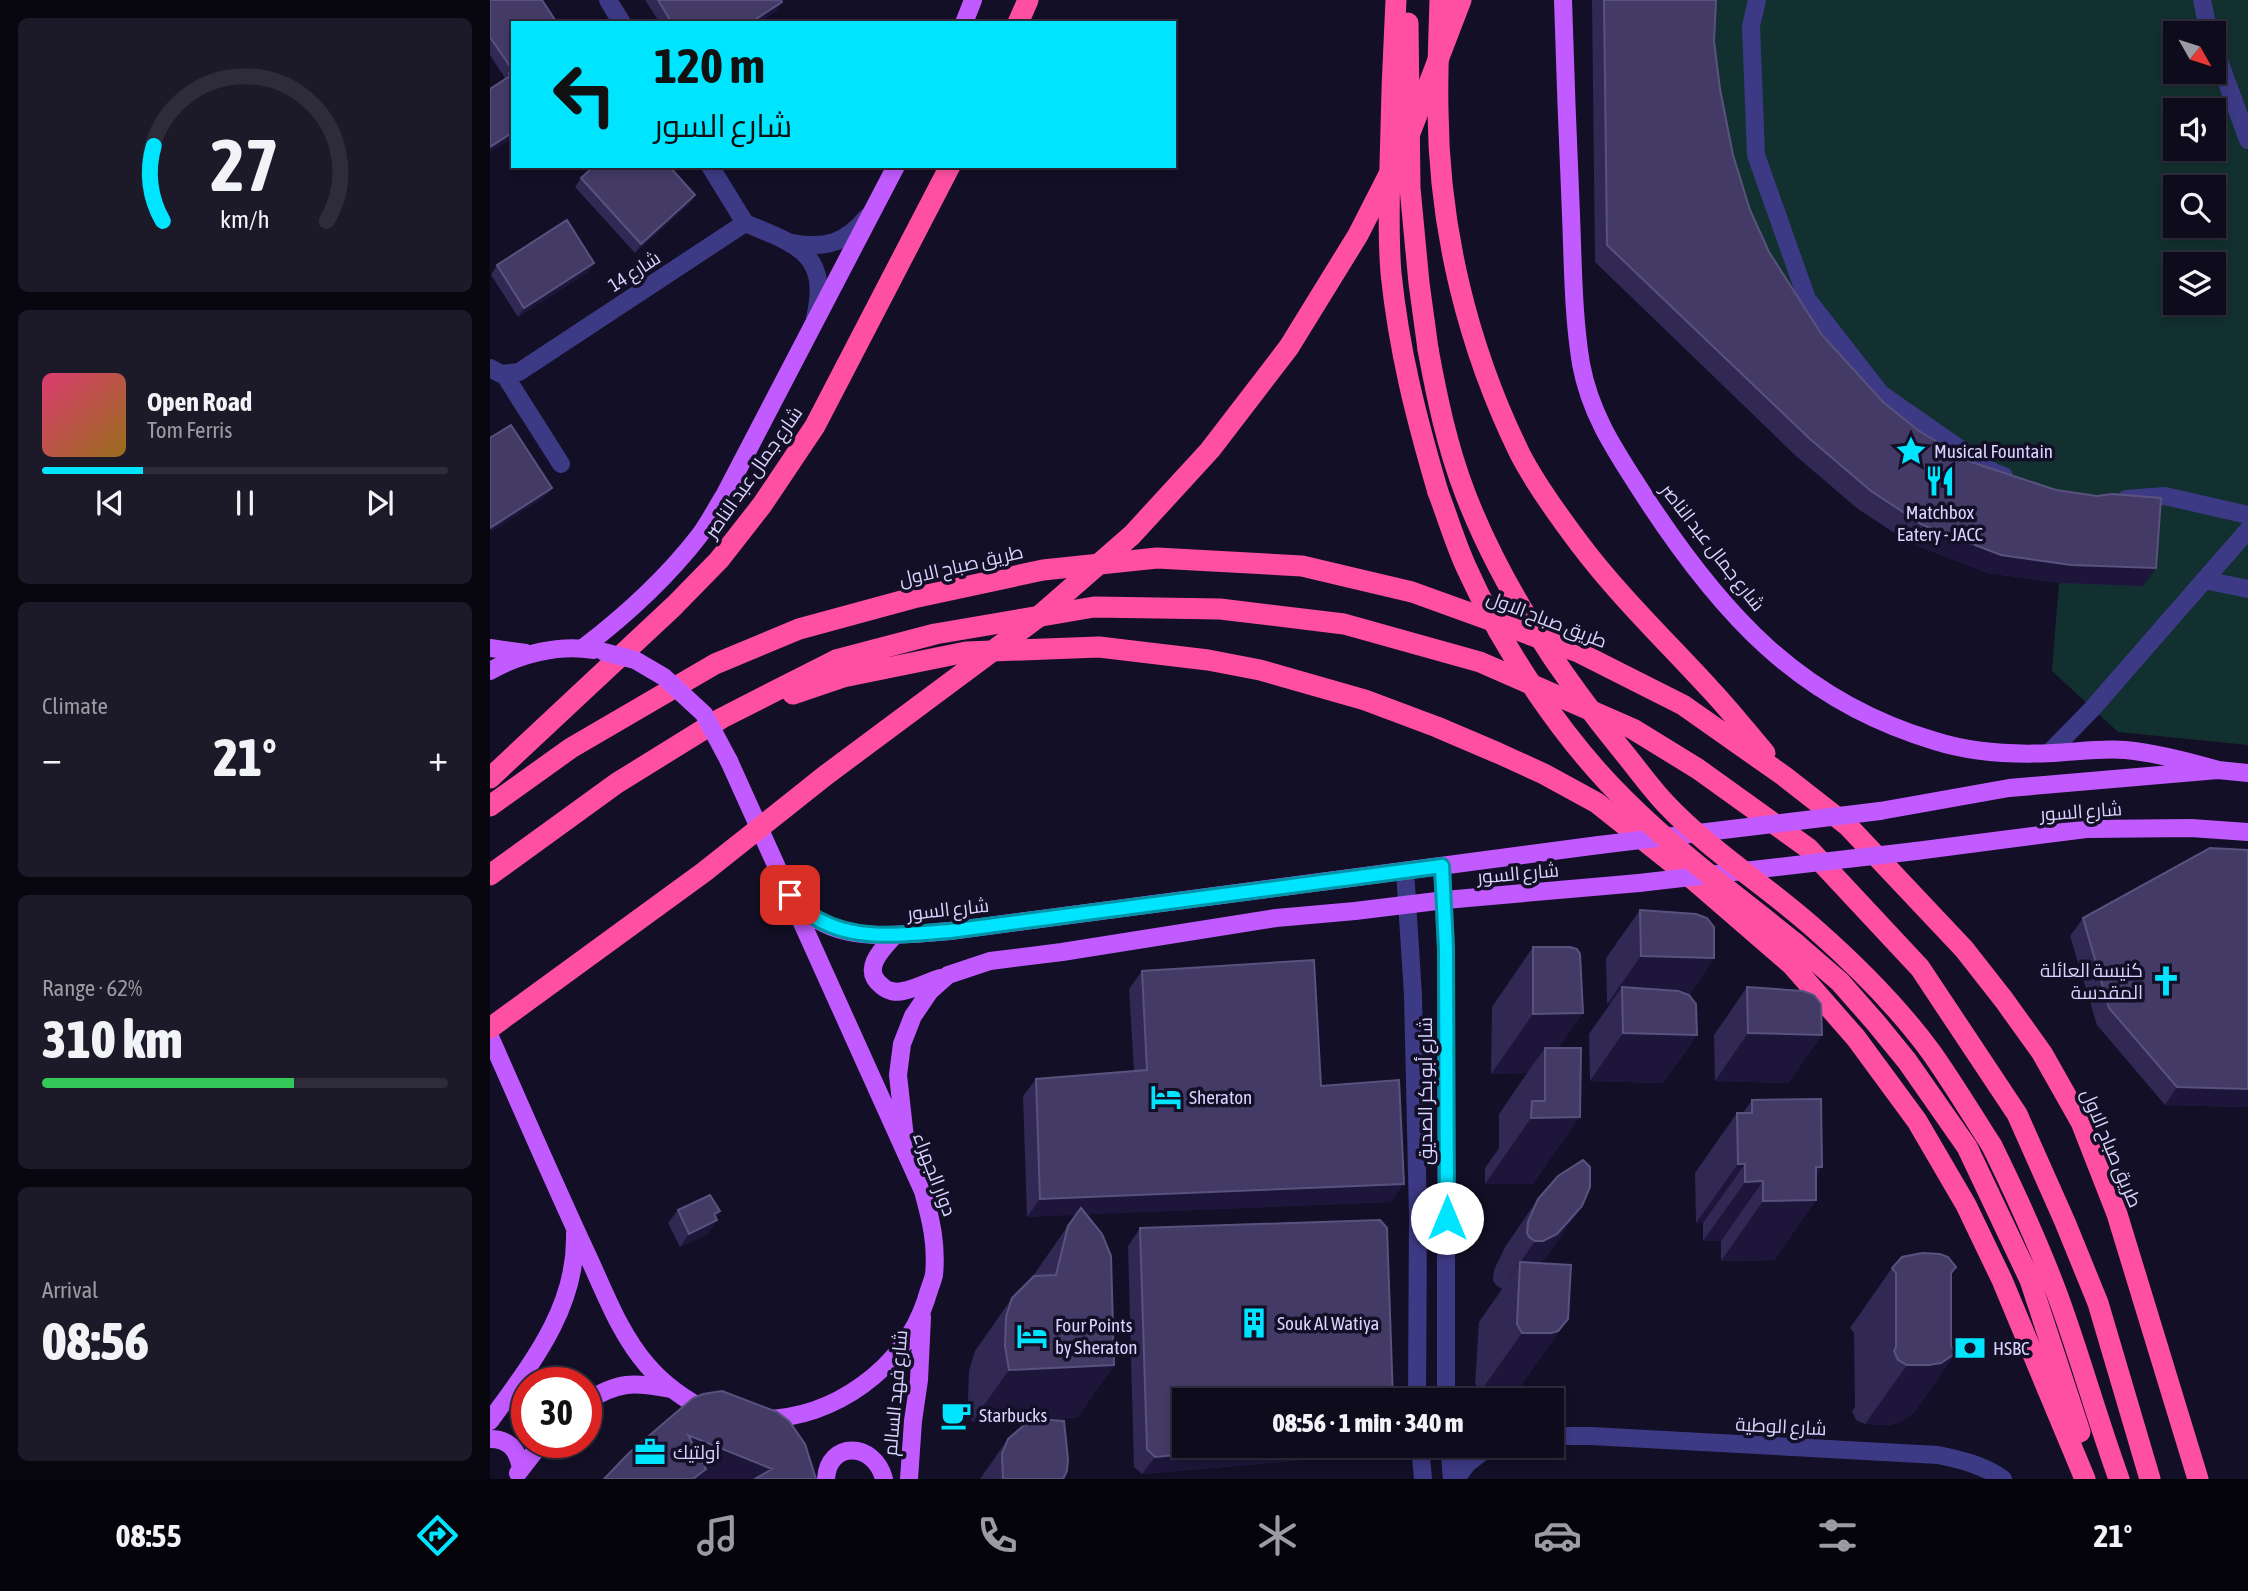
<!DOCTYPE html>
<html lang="en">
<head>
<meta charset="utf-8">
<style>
  body { margin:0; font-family:"Asap Condensed",Cairo,sans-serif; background:#1c1929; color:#f1f3f6; height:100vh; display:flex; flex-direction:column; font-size:26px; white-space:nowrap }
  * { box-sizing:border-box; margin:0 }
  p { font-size:23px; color:#9b9ba3 }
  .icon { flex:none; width:38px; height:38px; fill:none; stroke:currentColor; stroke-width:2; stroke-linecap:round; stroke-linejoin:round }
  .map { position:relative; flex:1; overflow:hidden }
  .details { display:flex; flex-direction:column; gap:18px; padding:18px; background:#08060f; width:490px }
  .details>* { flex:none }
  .banner { position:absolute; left:21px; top:21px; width:665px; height:147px; border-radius:0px; box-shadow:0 4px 10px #0003,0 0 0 2px #2e2b3b; background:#00e5ff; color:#111; overflow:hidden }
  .needle { width:46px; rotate:129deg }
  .tools { position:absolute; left:1673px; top:21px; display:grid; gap:14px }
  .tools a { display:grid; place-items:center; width:63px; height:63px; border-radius:0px; background:#0e0b1c; box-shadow:0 4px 10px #0003,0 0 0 2px #2e2b3b; font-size:35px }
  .speed { position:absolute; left:21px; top:1367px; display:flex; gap:14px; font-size:35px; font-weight:700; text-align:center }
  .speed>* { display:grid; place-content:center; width:91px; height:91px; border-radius:50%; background:#0e0b1c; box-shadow:0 4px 10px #0003,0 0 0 2px #2e2b3b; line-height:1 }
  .speed .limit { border:10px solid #d22; background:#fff; color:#111 }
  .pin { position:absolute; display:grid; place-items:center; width:60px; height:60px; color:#fff; margin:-30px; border-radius:14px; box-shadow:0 4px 10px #0006 }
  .me { position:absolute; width:77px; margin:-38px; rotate:0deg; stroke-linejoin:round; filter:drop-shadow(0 0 5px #0008) }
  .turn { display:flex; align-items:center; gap:24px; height:147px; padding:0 28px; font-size:32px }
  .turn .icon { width:91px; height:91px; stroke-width:2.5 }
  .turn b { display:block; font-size:49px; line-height:60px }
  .big { font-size:52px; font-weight:800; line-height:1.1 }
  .details .widget { flex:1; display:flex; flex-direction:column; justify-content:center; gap:10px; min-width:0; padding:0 24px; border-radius:10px; background:#1c1929 }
  .details .dial { align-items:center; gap:0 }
  .dial svg { height:182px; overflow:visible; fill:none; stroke:#2e2b3b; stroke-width:7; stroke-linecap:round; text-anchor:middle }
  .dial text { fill:#f1f3f6; stroke:none }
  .song { display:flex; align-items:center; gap:21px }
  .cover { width:84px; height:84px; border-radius:10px; background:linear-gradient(135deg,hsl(340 70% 55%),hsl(40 70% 35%)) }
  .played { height:7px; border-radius:4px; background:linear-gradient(90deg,#00e5ff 25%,#2e2b3b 25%) }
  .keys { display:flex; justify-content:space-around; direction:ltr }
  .heat { display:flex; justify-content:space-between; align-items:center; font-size:38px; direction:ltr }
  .charge { height:10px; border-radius:5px; background:linear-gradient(90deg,#34c759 62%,#2e2b3b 0) }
  .trip { position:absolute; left:682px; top:1388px; width:392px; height:70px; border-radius:0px; background:#0e0b1c; box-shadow:0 4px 10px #0003,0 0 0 2px #2e2b3b; font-weight:800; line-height:70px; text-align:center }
  .tabs { display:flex; height:112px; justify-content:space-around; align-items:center; background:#06040b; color:#9b9ba3 }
  .tabs .icon { width:49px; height:49px }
  .tabs .on { color:#00e5ff }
  .tabs b { font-size:32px; color:#f1f3f6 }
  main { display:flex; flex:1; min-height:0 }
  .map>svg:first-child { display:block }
  .green { fill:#12302f; fill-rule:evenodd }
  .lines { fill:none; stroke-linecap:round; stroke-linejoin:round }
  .minor { stroke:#3d3a85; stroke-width:18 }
  .major { stroke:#c25bff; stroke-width:18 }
  .highway { stroke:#ff4fa3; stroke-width:21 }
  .major-bridge { stroke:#c25bff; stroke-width:18 }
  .highway-bridge { stroke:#ff4fa3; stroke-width:21 }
  .wall { fill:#312854 }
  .shaded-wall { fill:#1d163a }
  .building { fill:#433a66; stroke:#5a527e; stroke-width:2 }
  .route-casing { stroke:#0095a6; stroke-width:18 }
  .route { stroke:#00e5ff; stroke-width:12 }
  .labels { text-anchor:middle; stroke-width:7; stroke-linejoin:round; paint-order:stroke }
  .street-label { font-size:19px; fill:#d9d4ff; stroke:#130f26 }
  .poi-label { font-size:19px; fill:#d9d4ff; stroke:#130f26; text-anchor:start }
</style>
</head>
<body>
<main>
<section class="details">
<div class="widget dial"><svg viewBox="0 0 100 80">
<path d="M14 69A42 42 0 1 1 86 69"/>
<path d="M14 69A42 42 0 0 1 10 36" stroke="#00e5ff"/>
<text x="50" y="56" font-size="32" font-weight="700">27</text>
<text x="50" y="72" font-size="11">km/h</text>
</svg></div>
<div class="widget">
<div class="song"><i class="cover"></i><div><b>Open Road</b><p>Tom Ferris</p></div></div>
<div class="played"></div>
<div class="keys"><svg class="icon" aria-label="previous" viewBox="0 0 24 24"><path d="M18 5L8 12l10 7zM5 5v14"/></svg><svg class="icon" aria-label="pause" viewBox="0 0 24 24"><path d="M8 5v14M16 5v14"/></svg><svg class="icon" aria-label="next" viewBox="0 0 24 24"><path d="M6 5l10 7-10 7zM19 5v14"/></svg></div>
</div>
<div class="widget"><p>Climate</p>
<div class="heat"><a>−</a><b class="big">21°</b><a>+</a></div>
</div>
<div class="widget"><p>Range · 62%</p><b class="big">310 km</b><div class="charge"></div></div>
<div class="widget"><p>Arrival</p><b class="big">08:56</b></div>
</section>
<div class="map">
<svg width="1758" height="1479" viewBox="0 0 1758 1479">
  <rect width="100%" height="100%" fill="#130f26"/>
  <path class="green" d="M1214,0h544v745l-130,-13 -66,-61 7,-88 -153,-134 -168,-221zM1685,33h39v39h-39zM1685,110h39v39h-39zM1685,187h39v39h-39zM1685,264h39v39h-39z"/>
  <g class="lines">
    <path class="minor" d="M118,0l14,23
      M1267,0l-6,26 5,129 51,144 74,95 112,78 11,4
      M1712,0l7,33
      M1724,47l34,93
      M220,166l35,57
      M255,223c52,22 85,30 70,95
      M303,243c32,6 53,0 74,-26
      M0,368l11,6 18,-2 226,-149
      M14,374l57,90
      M1636,499l39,-3 83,19
      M1714,580l44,9
      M1559,753l43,-44 156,-179
      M952,866l4,83v451
      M915,871l8,124 5,220 -1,185
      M1062,1436h39l347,19c24,5 45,10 65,24
      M930,1446l3,33
      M959,1446l3,33
      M966,1479l11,-15 23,-18"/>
    <path class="major" d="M1073,0c2,72 5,143 8,215 2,49 2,100 10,149 10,53 36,89 64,133 75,115 154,204 290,244 38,12 78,14 118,12 23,-1 48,-5 72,-3 32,3 62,11 93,20
      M474,23l9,-23
      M0,648l36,5
      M93,648c43,-33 82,-68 116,-112 10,-13 17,-28 26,-42l171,-328
      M0,671c29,-17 70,-27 103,-21
      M239,761l194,430c8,29 14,53 11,84 -2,8 -6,17 -8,25 -23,69 -92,118 -163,119
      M1390,811l129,-23 209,-18 30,3
      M1426,851l170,-22 105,-1 57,4
      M305,899c6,6 13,13 20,19 34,25 95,16 135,13l649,-86
      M404,936c-13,14 -33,34 -12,50 5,5 14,7 21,5 12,-2 25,-9 37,-13
      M0,1037c32,72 63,144 96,215 18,38 33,81 61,113 17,20 40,36 64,48
      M415,1138l-7,-63 4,-31 11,-28 17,-25 18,-16 42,-14 72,-9 214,-34 79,-7 90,-11 194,-17
      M96,1402c32,-21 48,-20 85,-13
      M0,1421c41,-57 87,-113 85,-187
      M0,1439c20,0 28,12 31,30
      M28,1473l24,-31
      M336,1479c2,-38 48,-38 58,0
      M419,1479l4,-58 6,-41 3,-63"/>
    <path class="highway" d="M906,0c-3,55 -5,110 -6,166 -1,35 -2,71 1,107 8,78 25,144 47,219
      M950,0c-1,37 -3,74 -2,111 1,119 30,237 82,343 16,31 38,61 59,89 39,52 87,98 131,146 19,20 37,43 55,64
      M528,23l10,-23
      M918,23l2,165 9,95 9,66
      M303,694l50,-17 123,-25 133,-5 109,13 52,10 105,30 72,27 61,26 46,21 53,29 98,78 97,84 64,73 61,83 49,84 36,75 83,199
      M0,778l184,-172 45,-46 43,-55 53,-79 135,-260
      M0,806l81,-58 144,-84 84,-35 114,-31 130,-28 114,-12 145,8 110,26 166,60 105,53 101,71 64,50 116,123 40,51 38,53 39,69 36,92 81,265
      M0,875l127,-92 105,-65 114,-58 99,-26 159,-27 126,2 124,15 136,38 153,67 65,40 110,79 112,120 97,146 48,108 33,81 52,176
      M1305,943l45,39 36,41 31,38 60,86 63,133 50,152
      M1502,1146c28,57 55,116 75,176 18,52 33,105 52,157"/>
    <path class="major-bridge" d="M114,652l31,8 29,17 40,37 25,47
      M1109,845l281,-34
      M1149,883l277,-32"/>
    <path class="highway-bridge" d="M938,349c9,49 19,97 37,144 37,96 95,182 160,261 13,16 26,34 40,49 45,48 102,83 150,126 42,37 83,78 116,123 22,31 41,63 61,94
      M948,492c10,26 18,54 30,79 35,78 95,168 156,228 53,53 113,97 171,144
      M0,1028l214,-156 122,-97 211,-157 95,-83 78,-85 79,-103 69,-112 52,-102 51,-133"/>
  </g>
  <path class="wall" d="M0,0l23,23v114l-23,15v-63l15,-11 -15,-23z
    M155,0h136l-5,11 -18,12h-98z
    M1102,0h124l-2,41 6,48 13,66 17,55 19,42 53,83 61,67 36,29 224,155 -84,-3 -71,-10 -78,-30 -52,-34 -61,-52 -202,-195z
    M91,178l114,17 -6,9 -54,49 -60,-66z
    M104,263l-6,9 -70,45 -27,-42 6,-10z
    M1150,910l74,48 -25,37 8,40 -34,48 -73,-2 -1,-47 21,-30h-3l-1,-46z
    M1593,918l165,189 -83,-2 -68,-80 -27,-89z
    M1043,947l50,66 -25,35 -25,136h-48v-16l14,-20v-34l28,-41 -36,1 1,-67z
    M652,971l179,115 70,116 -305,12 28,151 -37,53 -38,1 24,60h-83l28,-40 27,-20 -63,3 -4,-23 1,-29 6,-19 37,-53 19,-19 45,-65 -49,3 -4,-121 13,-17 98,-8 -5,-82z
    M1257,987l75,48 -34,48 -73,-2 -1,-46z
    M1262,1100l70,67 -6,9v24l-42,60 -53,1v-20h-18v-18h-7l-1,-50 42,-60h6z
    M1048,1199l44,7 -34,48 -8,9 -19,123 -5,5 -7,2 -29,-1 -5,-8 4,-62 23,-33 -6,-4 -3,-4 1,-11 11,-23z
    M188,1210l42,1 -12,23 -28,13 -12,-24z
    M650,1228l242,225 -240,21 -8,-7 -6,-221z
    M1466,1267l-5,8 -36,137 -16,11 -12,2 -22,-1 -9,-4 -4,-9 3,-4 -1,-74 -4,-5 42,-60z"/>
  <path class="shaded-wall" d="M292,2l-6,9 -18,12h-8z
    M23,132v5l-23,15v-5z
    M205,195l-6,9 -54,49 6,-9z
    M104,263l-6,9 -70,45 6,-9z
    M62,488l-7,9 -55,36v-5z
    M1433,525l233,43 -13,18 -84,-3 -71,-10 -78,-30z
    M1151,956l73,2 -33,48 -59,-19 -12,17h-3z
    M1093,1013l-38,53v-18l-18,25 -36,1 42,-60z
    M1133,1033l74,2 -34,48 -73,-2z
    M1258,1033l74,2 -34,48 -73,-2z
    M1687,1087l71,2v18l-83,-2z
    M1090,1117l-47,67h-48l46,-66z
    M1248,1164h7l-42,59h-7z
    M1326,1167h6l-23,34 17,-1 -42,60 -53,1 42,-60z
    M1273,1181l-42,60h-18l42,-59z
    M914,1184l-13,18 -364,15 13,-18z
    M1092,1206l-34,48 -25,28 -3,-20 -18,27 33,-48z
    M230,1211l-8,12 5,-3 -9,14 -28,13 9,-13 25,-20z
    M1073,1326l-42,60 -5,5 -7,2 -29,-1 42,-59z
    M1466,1353l-41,59 -16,11 -12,2 -22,-1 42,-59z
    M624,1365l-37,53 -105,4 37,-52z
    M198,1435l84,34 -7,10h-107z
    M789,1446h108l-5,7 -240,21 13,-17z"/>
  <path class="building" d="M0,0h52l15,23h-44v109l-23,15v-58l20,-13 -1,-3 4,-2 -23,-34z
    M168,0h123l1,2 -32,21h-78z
    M1114,0h112l-2,41 6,48 13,66 17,55 19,42 53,83 61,67 36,29 52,31 85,28 41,6 15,-2 49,4 -5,70 -85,-3 -70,-10 -78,-30 -52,-34 -61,-52 -203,-194z
    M104,166h75l26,29 -54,49 -60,-66z
    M77,220l27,43 -70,45 -27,-43z
    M21,425l41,63 -62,40v-90z
    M1720,848l38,2v239l-71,-2 -68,-79 -26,-90z
    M1150,910l56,4 11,4 7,9v31l-73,-2z
    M1043,947h37l7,2 3,5 3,59 -50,1z
    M824,960l7,126 78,-6 5,104 -364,15 -4,-120 111,-9 -5,-99z
    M1132,987l56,4 11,4 7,9 1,31 -74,-2z
    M1257,987l56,4 11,4 7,9 1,31 -74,-2z
    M1055,1048h36l-1,69 -49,1 1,-17h13z
    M1331,1099l1,68h-6v33l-53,1v-20l-18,1v-18h-7l-1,-51h15v-13z
    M1093,1160l7,7v20l-8,19 -25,28 -14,7h-8l-6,-4 -2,-4 1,-11 10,-23 20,-23z
    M220,1195l10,16 -6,3 3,6 -28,14 -11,-24z
    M591,1208l21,26 9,22 3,109 -105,5 -4,-24 1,-29 6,-19 22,-22 22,-1 12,-49z
    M890,1220l7,8 6,172h-208v46h94l-124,11 -8,-8 -7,-221z
    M1432,1253l18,1 8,3 8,10 -5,6v73l5,7 -15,10 -12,2h-22l-9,-5 -4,-9 2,-4v-74l-4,-5 10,-11z
    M1030,1262l51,3 -3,54 -10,12 -7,2h-29l-5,-9z
    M232,1391l55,21 12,9 16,23 11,35h-61l17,-10 -84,-34 18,34 -13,10h-89l25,-26 64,-55 10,-4z
    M545,1419l29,2 4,38 -1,12 -4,8h-60l-1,-25 6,-15 15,-13z"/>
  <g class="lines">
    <g class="route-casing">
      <path id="route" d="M300,895c9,8 18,19 29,25 40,22 87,14 131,11l492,-65 4,83 1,269"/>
    </g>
    <use href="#route" class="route"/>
  </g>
  <defs>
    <g id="sight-bare" transform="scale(2.415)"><path d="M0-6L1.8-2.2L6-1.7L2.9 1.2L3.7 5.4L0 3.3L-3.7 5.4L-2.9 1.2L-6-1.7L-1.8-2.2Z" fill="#00e5ff" stroke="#130f26" stroke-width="2.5" paint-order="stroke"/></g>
    <g id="restaurant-bare" transform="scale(2.415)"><path d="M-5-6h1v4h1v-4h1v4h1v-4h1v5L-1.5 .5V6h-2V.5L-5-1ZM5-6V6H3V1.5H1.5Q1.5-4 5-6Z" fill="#00e5ff" stroke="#130f26" stroke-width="2.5" paint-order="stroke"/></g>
    <g id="church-bare" transform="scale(2.415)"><path d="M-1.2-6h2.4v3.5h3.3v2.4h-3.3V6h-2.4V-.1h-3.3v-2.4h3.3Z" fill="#00e5ff" stroke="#130f26" stroke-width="2.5" paint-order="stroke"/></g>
    <g id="hotel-bare" transform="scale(2.415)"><path d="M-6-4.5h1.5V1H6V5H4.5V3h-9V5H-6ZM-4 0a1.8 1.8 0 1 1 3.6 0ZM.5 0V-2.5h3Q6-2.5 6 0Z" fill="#00e5ff" stroke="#130f26" stroke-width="2.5" paint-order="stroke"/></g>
    <g id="building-bare" transform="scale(2.415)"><path d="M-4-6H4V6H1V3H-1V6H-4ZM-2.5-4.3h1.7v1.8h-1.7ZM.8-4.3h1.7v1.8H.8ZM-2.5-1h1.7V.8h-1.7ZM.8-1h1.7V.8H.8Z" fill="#00e5ff" stroke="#130f26" stroke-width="2.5" paint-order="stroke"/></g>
    <g id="bank-bare" transform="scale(2.415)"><path d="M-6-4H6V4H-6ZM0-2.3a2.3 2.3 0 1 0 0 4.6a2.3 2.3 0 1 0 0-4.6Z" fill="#00e5ff" stroke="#130f26" stroke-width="2.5" paint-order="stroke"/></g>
    <g id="cafe-bare" transform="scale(2.415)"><path d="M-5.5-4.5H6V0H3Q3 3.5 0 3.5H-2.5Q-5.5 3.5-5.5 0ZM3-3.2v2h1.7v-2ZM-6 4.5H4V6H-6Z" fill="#00e5ff" stroke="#130f26" stroke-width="2.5" paint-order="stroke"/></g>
    <g id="office-bare" transform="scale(2.415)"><path d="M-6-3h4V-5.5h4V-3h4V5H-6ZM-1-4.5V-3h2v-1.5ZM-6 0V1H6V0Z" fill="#00e5ff" stroke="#130f26" stroke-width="2.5" paint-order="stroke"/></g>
  </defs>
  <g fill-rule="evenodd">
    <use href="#sight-bare" x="1421" y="451"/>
    <use href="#restaurant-bare" x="1450" y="481"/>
    <use href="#church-bare" x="1676" y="981"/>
    <use href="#hotel-bare" x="676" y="1097"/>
    <use href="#building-bare" x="764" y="1323"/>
    <use href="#hotel-bare" x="542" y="1336"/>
    <use href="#bank-bare" x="1480" y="1348"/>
    <use href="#cafe-bare" x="466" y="1415"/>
    <use href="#office-bare" x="160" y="1452"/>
  </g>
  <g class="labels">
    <g class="street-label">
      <text transform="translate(144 271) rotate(-33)" y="7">شارع 14</text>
      <text transform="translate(263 472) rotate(-55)" y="7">شارع جمال عبد الناصر</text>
      <text transform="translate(1223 547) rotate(52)" y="7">شارع جمال عبد الناصر</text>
      <text transform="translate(471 565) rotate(-13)" y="7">طريق صباح الاول</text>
      <text transform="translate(1057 619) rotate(21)" y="7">طريق صباح الاول</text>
      <text transform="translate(1591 811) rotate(-4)" y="7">شارع السور</text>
      <text transform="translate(1028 873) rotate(-5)" y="7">شارع السور</text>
      <text transform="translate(458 909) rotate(-6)" y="7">شارع السور</text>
      <text transform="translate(935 1091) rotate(-90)" y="7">شارع أبو بكر الصديق</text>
      <text transform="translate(1622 1148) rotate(67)" y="7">طريق صباح الاول</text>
      <text transform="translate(445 1174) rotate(69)" y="7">دوار الجهراء</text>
      <text transform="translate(405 1393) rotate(-85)" y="7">شارع فهد السالم</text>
      <text transform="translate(1291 1426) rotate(3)" y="7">شارع الوطية</text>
    </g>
    <g class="poi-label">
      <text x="1444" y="458">Musical Fountain</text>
      <text x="1450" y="519" text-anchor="middle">Matchbox<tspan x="1450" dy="22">Eatery - JACC</tspan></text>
      <text x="1653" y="977" text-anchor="end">كنيسة العائلة<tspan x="1653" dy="22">المقدسة</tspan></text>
      <text x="699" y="1104">Sheraton</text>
      <text x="787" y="1330">Souk Al Watiya</text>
      <text x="565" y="1332">Four Points<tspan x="565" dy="22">by Sheraton</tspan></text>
      <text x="1503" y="1355">HSBC</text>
      <text x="489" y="1422">Starbucks</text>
      <text x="183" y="1459">أولتيك</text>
    </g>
  </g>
</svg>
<div class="tools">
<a><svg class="needle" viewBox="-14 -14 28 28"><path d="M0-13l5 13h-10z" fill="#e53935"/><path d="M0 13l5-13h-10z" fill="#9b9ba3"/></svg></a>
<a><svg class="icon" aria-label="sound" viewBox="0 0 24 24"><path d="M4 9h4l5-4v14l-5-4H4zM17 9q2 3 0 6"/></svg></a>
<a><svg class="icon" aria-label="search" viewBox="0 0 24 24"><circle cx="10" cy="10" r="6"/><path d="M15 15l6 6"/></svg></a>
<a><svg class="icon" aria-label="layers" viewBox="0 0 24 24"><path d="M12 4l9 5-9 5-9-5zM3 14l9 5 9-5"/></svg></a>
</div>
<div class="speed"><div class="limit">30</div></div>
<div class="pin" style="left:300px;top:895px;background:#d93025"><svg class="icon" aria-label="arrive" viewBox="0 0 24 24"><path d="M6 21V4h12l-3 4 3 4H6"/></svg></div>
<svg class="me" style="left:957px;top:1218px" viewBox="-20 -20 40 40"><circle r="19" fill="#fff"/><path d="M0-13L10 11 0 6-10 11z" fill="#00e5ff"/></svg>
<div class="trip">08:56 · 1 min · 340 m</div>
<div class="banner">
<div class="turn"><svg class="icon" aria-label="left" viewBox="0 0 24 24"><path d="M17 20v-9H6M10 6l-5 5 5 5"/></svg><div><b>120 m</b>شارع السور</div></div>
</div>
</div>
</main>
<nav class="tabs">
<b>08:55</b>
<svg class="icon on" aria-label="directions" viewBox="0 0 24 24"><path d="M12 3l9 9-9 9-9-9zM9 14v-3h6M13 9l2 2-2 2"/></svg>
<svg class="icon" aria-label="music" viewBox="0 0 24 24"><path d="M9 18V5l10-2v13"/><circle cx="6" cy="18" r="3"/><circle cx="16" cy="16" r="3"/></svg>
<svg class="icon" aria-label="phone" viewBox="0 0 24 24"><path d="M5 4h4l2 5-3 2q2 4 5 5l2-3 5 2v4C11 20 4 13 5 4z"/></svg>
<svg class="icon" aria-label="climate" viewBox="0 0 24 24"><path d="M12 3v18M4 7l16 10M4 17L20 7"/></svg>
<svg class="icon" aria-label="car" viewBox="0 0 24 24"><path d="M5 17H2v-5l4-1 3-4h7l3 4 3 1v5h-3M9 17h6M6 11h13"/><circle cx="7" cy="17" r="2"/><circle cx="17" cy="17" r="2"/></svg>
<svg class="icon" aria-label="filters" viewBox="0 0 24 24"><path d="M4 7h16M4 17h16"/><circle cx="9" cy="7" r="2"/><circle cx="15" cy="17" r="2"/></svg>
<b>21°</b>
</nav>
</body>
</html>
